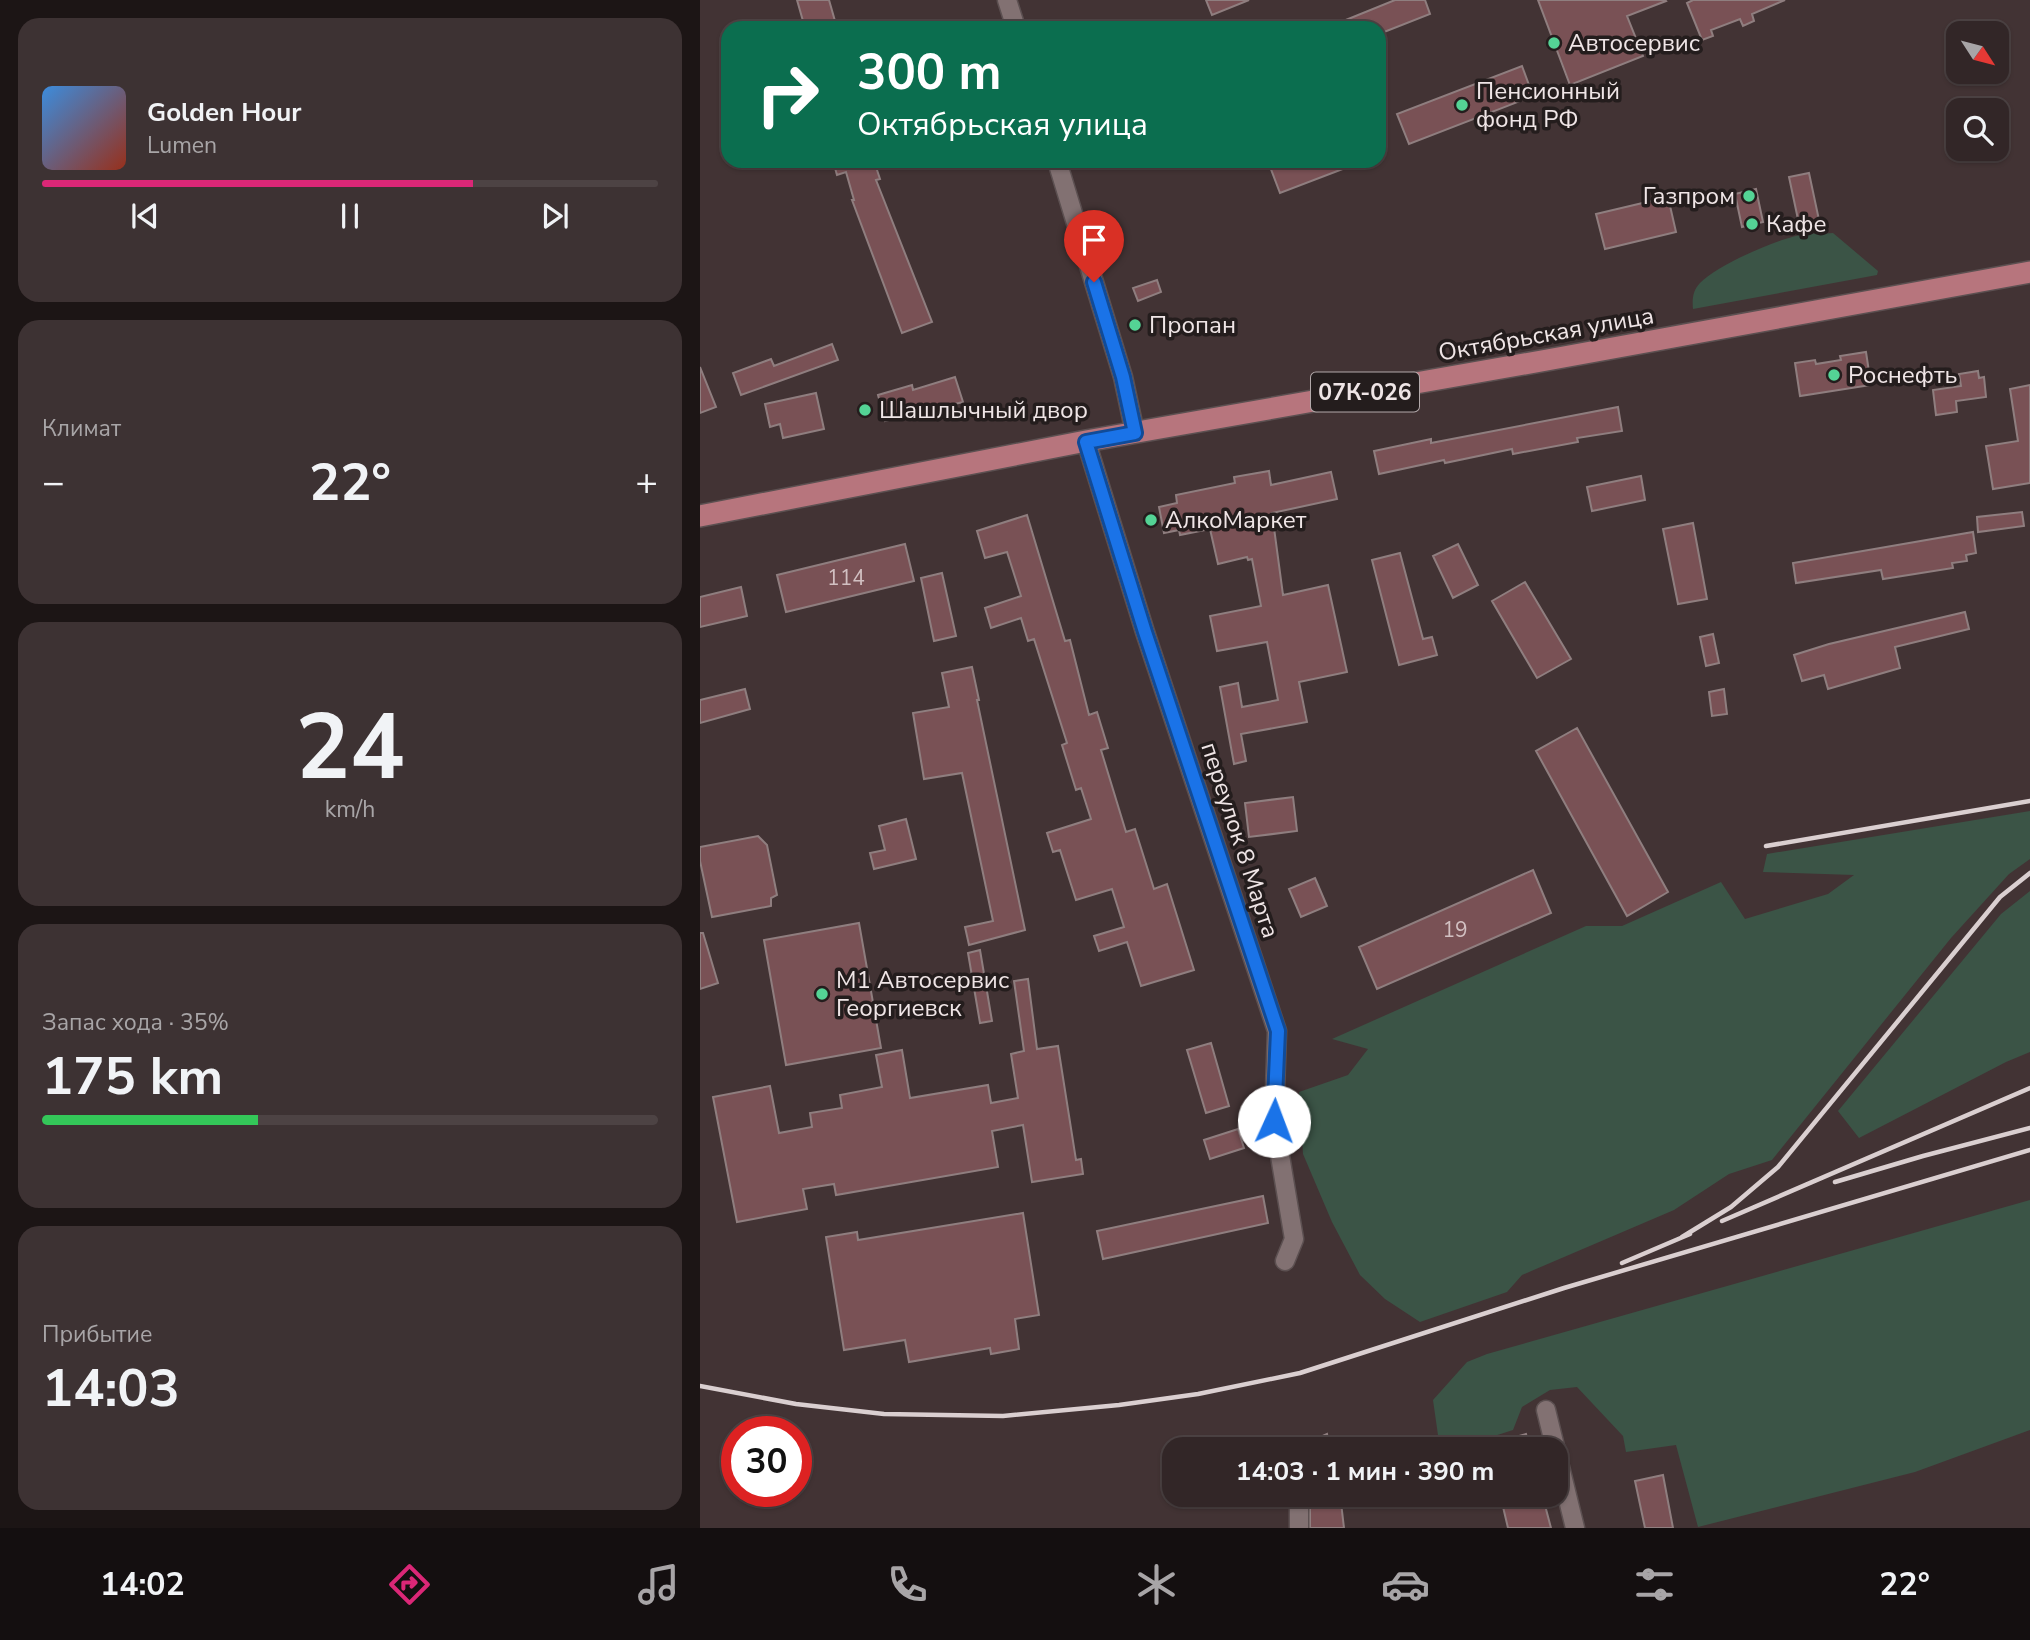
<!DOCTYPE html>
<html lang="ru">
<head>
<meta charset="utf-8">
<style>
  body { margin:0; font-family:"Nunito Sans",sans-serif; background:#3d3233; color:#f1f3f6; height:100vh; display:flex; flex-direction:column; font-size:26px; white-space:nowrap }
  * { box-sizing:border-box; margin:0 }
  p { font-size:23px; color:#a8a5a7 }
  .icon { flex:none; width:38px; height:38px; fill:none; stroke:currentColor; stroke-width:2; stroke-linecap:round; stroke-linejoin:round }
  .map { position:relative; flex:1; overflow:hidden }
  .drawer { display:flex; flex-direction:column; gap:18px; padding:18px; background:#1c1515; width:700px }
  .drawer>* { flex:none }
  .guide { position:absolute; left:21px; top:21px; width:665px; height:147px; border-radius:21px; box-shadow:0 2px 5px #0004,0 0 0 2px #4d4344; background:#0b6e4f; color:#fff; overflow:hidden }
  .needle { width:46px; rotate:126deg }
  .buttons { position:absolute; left:1246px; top:21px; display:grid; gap:14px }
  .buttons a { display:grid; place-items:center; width:63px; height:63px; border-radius:14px; background:#322627; box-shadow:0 2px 5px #0004,0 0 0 2px #4d4344; font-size:35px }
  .speed { position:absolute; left:21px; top:1416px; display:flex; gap:14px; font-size:35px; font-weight:700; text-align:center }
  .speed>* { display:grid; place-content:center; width:91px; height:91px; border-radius:50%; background:#322627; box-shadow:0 2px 5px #0004,0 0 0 2px #4d4344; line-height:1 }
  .speed .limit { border:10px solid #d22; background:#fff; color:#111 }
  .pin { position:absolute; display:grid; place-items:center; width:60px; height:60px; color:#fff; margin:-72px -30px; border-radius:50% 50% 50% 0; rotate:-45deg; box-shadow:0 0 7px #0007 }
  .pin .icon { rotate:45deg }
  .me { position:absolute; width:77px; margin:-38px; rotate:2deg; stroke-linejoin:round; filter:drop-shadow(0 0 5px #0008) }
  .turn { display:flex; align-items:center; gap:24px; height:147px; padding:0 21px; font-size:32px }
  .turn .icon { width:91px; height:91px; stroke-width:2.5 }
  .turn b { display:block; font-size:49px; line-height:60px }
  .big { font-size:52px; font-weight:700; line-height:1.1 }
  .drawer .card { flex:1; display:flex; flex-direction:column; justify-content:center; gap:10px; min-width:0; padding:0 24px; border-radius:21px; background:#3d3233 }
  .drawer .dial { align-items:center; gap:0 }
  .dial b { font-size:91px; line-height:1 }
  .song { display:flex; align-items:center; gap:21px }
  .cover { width:84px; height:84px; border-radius:10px; background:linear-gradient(135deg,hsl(210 70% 55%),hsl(10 70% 35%)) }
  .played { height:7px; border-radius:4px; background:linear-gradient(90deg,#db2777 70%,#4d4344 70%) }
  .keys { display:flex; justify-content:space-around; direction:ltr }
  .heat { display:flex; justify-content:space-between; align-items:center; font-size:38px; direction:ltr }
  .charge { height:10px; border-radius:5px; background:linear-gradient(90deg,#34c759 35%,#4d4344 0) }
  .trip { position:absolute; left:462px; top:1437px; width:406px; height:70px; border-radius:21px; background:#322627; box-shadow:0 2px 5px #0004,0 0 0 2px #4d4344; font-weight:700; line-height:70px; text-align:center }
  .tab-bar { display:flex; height:112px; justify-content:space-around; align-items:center; background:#140f10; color:#a8a5a7 }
  .tab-bar .icon { width:49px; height:49px }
  .tab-bar .on { color:#db2777 }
  .tab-bar b { font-size:32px; color:#f1f3f6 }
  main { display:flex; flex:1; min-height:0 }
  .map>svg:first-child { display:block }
  .green { fill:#3b5446 }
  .building { fill:#795155; stroke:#8f7e7f; stroke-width:2 }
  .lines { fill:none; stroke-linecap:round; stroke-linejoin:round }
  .minor-casing { stroke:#5c5051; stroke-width:21 }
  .major-casing { stroke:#5c5051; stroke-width:24 }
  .minor { stroke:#827172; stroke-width:18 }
  .major { stroke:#b7757d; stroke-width:21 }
  .rail { stroke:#dacfd0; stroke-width:4.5 }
  .route-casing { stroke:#114b97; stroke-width:18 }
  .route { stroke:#1a73e8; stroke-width:12 }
  .poi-dot { fill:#54d395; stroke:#241d1d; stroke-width:2.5 }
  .labels { text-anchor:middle; stroke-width:7; stroke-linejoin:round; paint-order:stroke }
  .number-label { font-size:21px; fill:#d2c0c2 }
  .shield { fill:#241d1d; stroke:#b2a9aa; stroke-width:2 }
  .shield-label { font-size:23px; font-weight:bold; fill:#efe5e6 }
  .poi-label { font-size:24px; fill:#efe5e6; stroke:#241d1d; text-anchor:start }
  .street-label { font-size:24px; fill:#efe5e6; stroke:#241d1d }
</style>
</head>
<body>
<main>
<section class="drawer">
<div class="card">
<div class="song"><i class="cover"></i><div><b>Golden Hour</b><p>Lumen</p></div></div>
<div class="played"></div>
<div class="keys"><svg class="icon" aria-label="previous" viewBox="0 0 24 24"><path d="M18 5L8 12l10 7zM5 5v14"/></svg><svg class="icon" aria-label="pause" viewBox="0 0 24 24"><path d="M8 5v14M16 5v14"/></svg><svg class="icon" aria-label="next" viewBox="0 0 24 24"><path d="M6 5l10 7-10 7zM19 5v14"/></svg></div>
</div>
<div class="card"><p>Климат</p>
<div class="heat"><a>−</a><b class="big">22°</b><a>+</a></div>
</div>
<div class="card dial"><b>24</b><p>km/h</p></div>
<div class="card"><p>Запас хода · 35%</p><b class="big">175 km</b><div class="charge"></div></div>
<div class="card"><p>Прибытие</p><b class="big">14:03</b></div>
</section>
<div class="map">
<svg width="1330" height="1528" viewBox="0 0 1330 1528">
  <rect width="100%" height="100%" fill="#423334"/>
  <path class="green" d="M1133,233l45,38 -1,4 -184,34c-1,-10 0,-19 7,-26 17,-18 81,-46 106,-49 9,-1 18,0 27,-1z
    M1330,811v48l-21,15 -58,64 -179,222 -43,14 -55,36 -152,65 -15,17 -87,30 -35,-23 -25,-24 -28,-53 -29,-68 -4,-62 49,-17 20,-26 -36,-10 254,-113h36l99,-44 24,37 83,-25 26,-19 -91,-3 4,-18z
    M1330,891v161l-24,10 -147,76 -21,-27 163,-197z
    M1330,1200v230l-115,42 -217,55 -22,-82 -50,7 -3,-16 -46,-49 -27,3 -28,17 -9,23 -59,19h-14l-7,-49 34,-38 20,-8z"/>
  <path class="building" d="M97,0h32l8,28h-32z
    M506,0h43l-37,15z
    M695,0h30l5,14 -51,20v-6h-53z
    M838,0h127l1,1 -39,15 16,40 -73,29z
    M993,0h92l-33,14 2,7 -11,5 -3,-7 -29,11 2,6 -11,4 -15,-37z
    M822,66l11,30 -124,48 -12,-30z
    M133,161h41l6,18 -4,1 56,142 -30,11 -50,-133h2l-8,-28 -9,3z
    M576,161h85v1l-81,31 -11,-29z
    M1109,173l10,47 -20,4 -10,-47z
    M1056,189l7,33 -21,5 -7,-33z
    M968,197l8,35 -71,17 -9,-35z
    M457,280l4,12 -23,9 -5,-13z
    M132,344l6,16 -97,35 -8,-22 38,-14 3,7z
    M1166,352l5,33 -71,11 -5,-33 20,-3 1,4 25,-4 -1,-4z
    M0,367l16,40 -16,6z
    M1278,371l1,7 5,-1 2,20 -30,4 1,11 -21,3 -3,-25 28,-4 -2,-12z
    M255,377l8,25 -78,19 -7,-26 34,-10 1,5z
    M1330,385v98l-37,6 -7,-43 32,-5 -8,-52z
    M116,393l8,36 -41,9 -3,-14 -10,3 -5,-23z
    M918,407l4,24 -45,7 1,4 -65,12 -1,-5 -67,14 -1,-3 -65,14 -5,-23 57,-12v4z
    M569,471l2,14 60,-13 6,27 -65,14 11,82 45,-10 19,87 -48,10 8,40 -66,12 5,27 -12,3 -14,-77 18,-4 4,24 36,-7 -11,-58 -50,9 -7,-35 51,-10 -9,-47 -4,1 -1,-3 -29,7 -8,-35 -30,6 -1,-5 -15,3 -5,-26 18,-4 -1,-8 59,-12 -1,-6z
    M941,476l4,24 -53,11 -5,-24z
    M1322,512l2,14 -46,6 -1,-15z
    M327,515l38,126 5,-1 19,75 8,-3 11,36 -7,2 25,82 9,-3 19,60 13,-5 27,86 -53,16 -14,-44 -28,9 -5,-15 30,-9 -12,-38 -36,11 -16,-50 -7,2 -6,-19 44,-14 -10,-31 -5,2 -14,-45 5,-2 -33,-104 -6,2 -7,-23 -30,10 -6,-20 36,-12 -14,-44 -22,6 -8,-27z
    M993,523l14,76 -29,5 -15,-75z
    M1273,532l3,21 -10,2 1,6 -15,2 1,5 -70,11 -2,-9 -85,13 -3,-20z
    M205,544l9,37 -128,31 -9,-37z
    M758,544l20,41 -25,13 -20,-42z
    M700,553l23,86 9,-2 5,18 -38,10 -27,-105z
    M242,573l14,63 -22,5 -13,-63z
    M825,582l46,77 -34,19 -45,-77z
    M41,587l6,29 -47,11v-30z
    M1265,612l4,17 -74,18 5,21 -72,21 -4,-14 -22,6 -8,-26 35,-11z
    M1013,634l6,29 -13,3 -6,-29z
    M272,667l7,33h-2l48,230 -56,15 -4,-18 28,-6 -31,-148 -38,6 -11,-66 36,-6 -7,-34z
    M45,689l5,20 -50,14v-23z
    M1024,689l3,25 -15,2 -3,-24z
    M877,728l91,164 -41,24 -91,-165z
    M593,797l4,34 -48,6 -4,-34z
    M206,819l10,40 -42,10 -4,-16 15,-3 -6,-24z
    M58,836l9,9 10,50 -6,3v8l-59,11 -12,-56v-14z
    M833,870l18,43 -174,76 -18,-42z
    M615,878l12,28 -26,11 -12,-28z
    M159,923l22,125 -95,17 -22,-125z
    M0,933h3l15,50 -18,6z
    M280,950l12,71 -12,2 -12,-70z
    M328,979l9,70 21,-3 18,114 5,-1 2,15 -51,8 -9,-57 -31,6 6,36 -162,28 -2,-11 -31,5 4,20 -70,13 -24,-125 57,-11 9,47 33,-6 -2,-14 32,-5 -2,-13 42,-8 -6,-32 26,-5 8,48 78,-13 3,18 27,-5 -7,-44 13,-3 -10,-70z
    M511,1043l18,63 -23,7 -19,-63z
    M538,1129l6,19 -34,11 -6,-19z
    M563,1196l5,27 -165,36 -6,-28z
    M323,1213l16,102 -24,4 4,30 -28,5 -1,-6 -81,14 -4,-22 -61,10 -18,-113 31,-5 1,8z
    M627,1434l3,15h-22l-1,-6z
    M826,1434l4,15h-43v-4z
    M963,1475l10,53h-28l-10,-47z
    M610,1494h30l4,34h-34z
    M800,1494h42l9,34h-43z"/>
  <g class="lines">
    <g class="minor-casing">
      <path id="minor" d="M307,0l9,28
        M357,161l66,216 12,56
        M386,441l59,191 132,399 -3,89 20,119 -9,22
        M846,1410l29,118
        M597,1447v2
        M599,1494v34"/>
    </g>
    <g class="major-casing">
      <path id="major" d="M0,516l386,-75 461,-81 483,-88"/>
    </g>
    <use href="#minor" class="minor"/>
    <use href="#major" class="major"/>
    <path class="rail" d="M1066,846l264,-45
      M1135,1182l88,-26 107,-28
      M1022,1221l308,-133
      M982,1237l49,-30 47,-40 222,-270 30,-24
      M922,1263l68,-29
      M0,1386l96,18 88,10 119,2 116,-11 79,-11 102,-21 264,-85 466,-138"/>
  </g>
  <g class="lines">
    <g class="route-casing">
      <path id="route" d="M394,282l29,95 12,56 -49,9 59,190 133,399 -4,90"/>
    </g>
    <use href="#route" class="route"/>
  </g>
  <g class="poi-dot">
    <circle cx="854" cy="43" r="7"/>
    <circle cx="762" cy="105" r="7"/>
    <circle cx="1049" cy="196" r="7"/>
    <circle cx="1052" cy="224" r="7"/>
    <circle cx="435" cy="325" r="7"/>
    <circle cx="1134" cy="375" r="7"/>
    <circle cx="165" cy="410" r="7"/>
    <circle cx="451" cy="520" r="7"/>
    <circle cx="122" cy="994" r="7"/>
  </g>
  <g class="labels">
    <g class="number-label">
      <text x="146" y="585">114</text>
      <text x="755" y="937">19</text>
    </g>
    <rect class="shield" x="611" y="372.5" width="108" height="39" rx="5"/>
    <g class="shield-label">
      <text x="665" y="400">07К-026</text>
    </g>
    <g class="poi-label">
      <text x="868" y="51">Автосервис</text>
      <text x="776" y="99">Пенсионный<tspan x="776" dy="28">фонд РФ</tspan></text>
      <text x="1035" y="204" text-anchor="end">Газпром</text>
      <text x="1066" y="232">Кафе</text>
      <text x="449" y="333">Пропан</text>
      <text x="1148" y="383">Роснефть</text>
      <text x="179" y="418">Шашлычный двор</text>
      <text x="465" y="528">АлкоМаркет</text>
      <text x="136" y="988">М1 Автосервис<tspan x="136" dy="28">Георгиевск</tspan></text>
    </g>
    <g class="street-label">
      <text transform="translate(846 334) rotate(-10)" y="8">Октябрьская улица</text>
      <text transform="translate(540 840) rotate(72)" y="8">переулок 8 Марта</text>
    </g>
  </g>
</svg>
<div class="buttons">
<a><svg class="needle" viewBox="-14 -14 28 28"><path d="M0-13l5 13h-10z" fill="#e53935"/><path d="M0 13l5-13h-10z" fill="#a8a5a7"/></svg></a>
<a><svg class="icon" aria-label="search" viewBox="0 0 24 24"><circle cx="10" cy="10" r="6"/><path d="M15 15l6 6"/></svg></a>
</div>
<div class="speed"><div class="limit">30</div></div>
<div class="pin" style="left:394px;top:282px;background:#d93025"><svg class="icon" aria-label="arrive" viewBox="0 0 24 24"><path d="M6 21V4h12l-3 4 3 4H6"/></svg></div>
<svg class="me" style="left:574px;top:1121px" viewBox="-20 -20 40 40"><circle r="19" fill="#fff"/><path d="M0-13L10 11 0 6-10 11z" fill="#1a73e8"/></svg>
<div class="trip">14:03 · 1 мин · 390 m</div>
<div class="guide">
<div class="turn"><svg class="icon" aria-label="right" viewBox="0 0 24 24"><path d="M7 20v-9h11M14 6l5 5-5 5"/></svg><div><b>300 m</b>Октябрьская улица</div></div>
</div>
</div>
</main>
<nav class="tab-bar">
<b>14:02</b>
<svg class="icon on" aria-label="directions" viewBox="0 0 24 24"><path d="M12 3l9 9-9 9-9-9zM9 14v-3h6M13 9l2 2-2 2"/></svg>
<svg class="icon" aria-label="music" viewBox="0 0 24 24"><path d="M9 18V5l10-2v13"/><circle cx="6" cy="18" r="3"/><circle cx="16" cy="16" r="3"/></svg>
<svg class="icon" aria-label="phone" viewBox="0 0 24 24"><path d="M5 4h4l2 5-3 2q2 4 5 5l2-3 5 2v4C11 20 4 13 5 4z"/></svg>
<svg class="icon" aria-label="climate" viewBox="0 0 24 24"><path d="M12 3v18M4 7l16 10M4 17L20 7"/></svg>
<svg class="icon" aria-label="car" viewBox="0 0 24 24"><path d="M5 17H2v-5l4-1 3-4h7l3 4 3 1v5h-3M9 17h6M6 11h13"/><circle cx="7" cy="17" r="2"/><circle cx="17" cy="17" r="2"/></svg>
<svg class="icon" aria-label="filters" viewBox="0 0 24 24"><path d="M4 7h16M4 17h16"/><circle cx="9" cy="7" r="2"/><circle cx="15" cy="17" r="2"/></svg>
<b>22°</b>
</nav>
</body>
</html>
